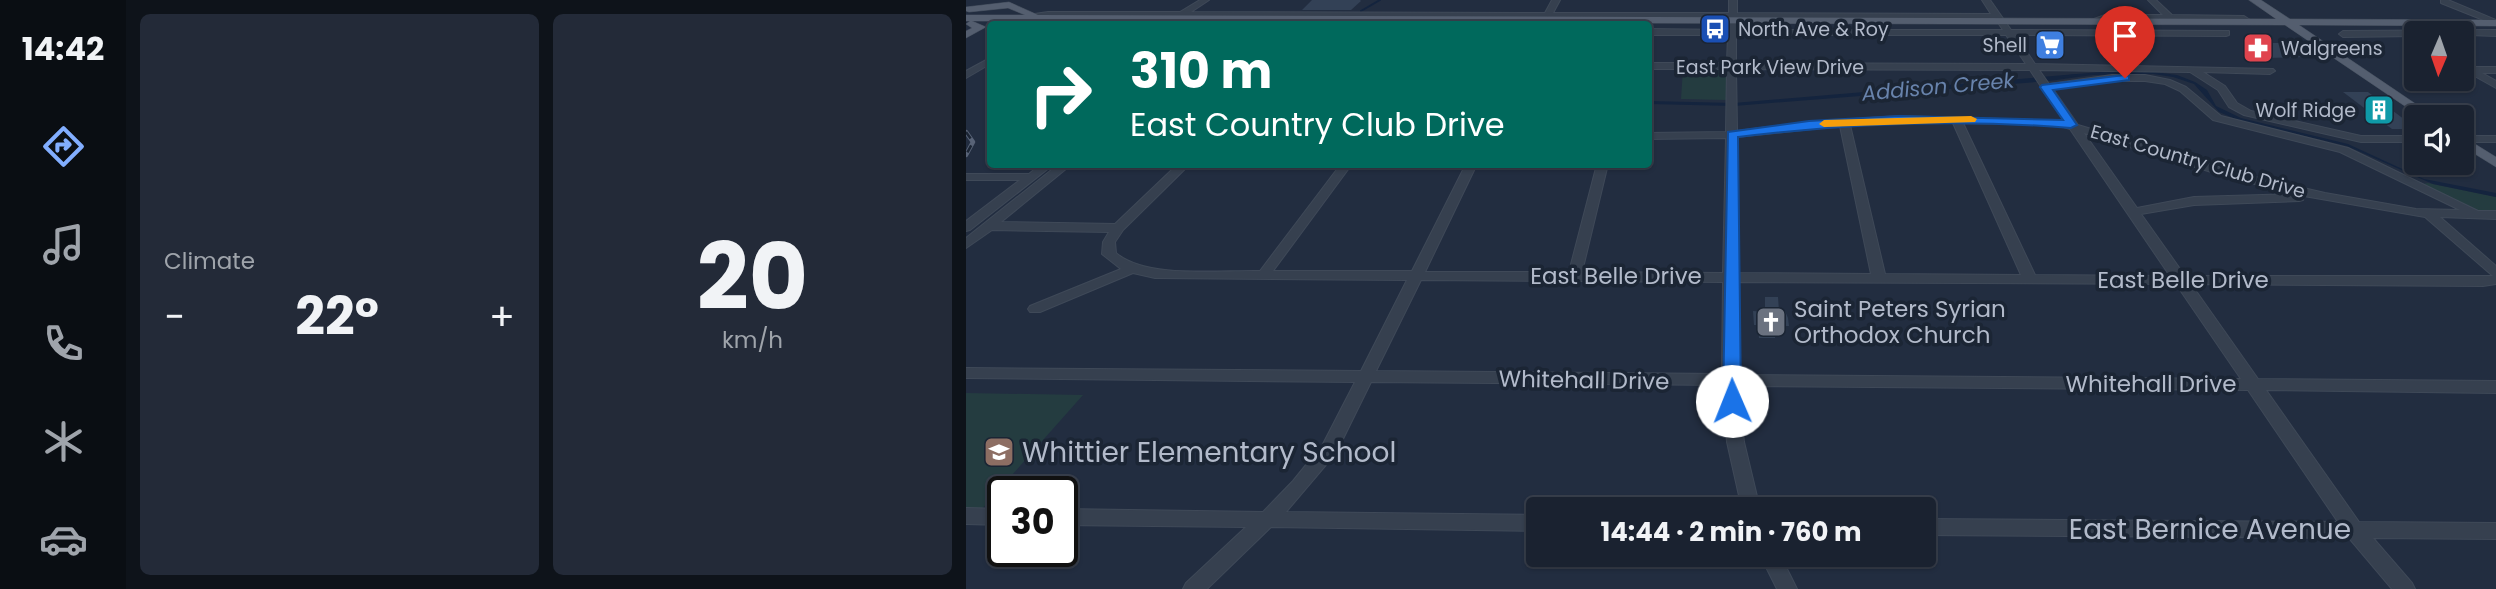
<!DOCTYPE html>
<html lang="en">
<head>
<meta charset="utf-8">
<style>
  body { margin:0; font-family:Poppins,sans-serif; background:#232a38; color:#f1f3f6; height:100vh; display:flex; flex-direction:column; font-size:26px; white-space:nowrap }
  * { box-sizing:border-box; margin:0 }
  p { font-size:23px; color:#9fa4ab }
  .icon { flex:none; width:38px; height:38px; fill:none; stroke:currentColor; stroke-width:2; stroke-linecap:round; stroke-linejoin:round }
  .map { position:relative; flex:1; overflow:hidden }
  .side { display:flex; flex-direction:column; gap:14px; padding:14px; background:#0e131a; width:840px }
  .side>* { flex:none }
  .banner { position:absolute; left:21px; top:21px; width:665px; height:147px; border-radius:7px; box-shadow:0 2px 5px #0004,0 0 0 2px #383f4c; background:#00695c; color:#fff; overflow:hidden }
  .needle { width:46px; rotate:182deg }
  .controls { position:absolute; left:1438px; top:21px; display:grid; gap:14px }
  .controls a { display:grid; place-items:center; width:70px; height:70px; border-radius:7px; background:#1a2230; box-shadow:0 2px 5px #0004,0 0 0 2px #383f4c; font-size:35px }
  .speed { position:absolute; left:21px; top:476px; display:flex; gap:14px; font-size:35px; font-weight:700; text-align:center }
  .speed>* { display:grid; place-content:center; width:91px; height:91px; border-radius:50%; background:#1a2230; box-shadow:0 2px 5px #0004,0 0 0 2px #383f4c; line-height:1 }
  .speed .limit { border:4px solid #111; border-radius:10px; background:#fff; color:#111 }
  .pin { position:absolute; display:grid; place-items:center; width:60px; height:60px; color:#fff; margin:-72px -30px; border-radius:50% 50% 50% 0; rotate:-45deg; box-shadow:0 0 7px #0007 }
  .pin .icon { rotate:45deg }
  .me { position:absolute; width:77px; margin:-38px; rotate:359deg; stroke-linejoin:round; filter:drop-shadow(0 0 5px #0008) }
  .turn { display:flex; align-items:center; gap:24px; height:147px; padding:0 28px; font-size:32px }
  .turn .icon { width:91px; height:91px; stroke-width:2.5 }
  .turn b { display:block; font-size:49px; line-height:60px }
  .big { font-size:52px; font-weight:700; line-height:1.1 }
  .side .tile { flex:1; display:flex; flex-direction:column; justify-content:center; gap:10px; min-width:0; padding:0 24px; border-radius:10px; background:#232a38 }
  .side .dial { align-items:center; gap:0 }
  .dial b { font-size:91px; line-height:1 }
  .heat { display:flex; justify-content:space-between; align-items:center; font-size:38px; direction:ltr }
  .side .tiles { flex:1; display:grid; gap:14px; grid-template-columns:repeat(2,1fr) }
  .trip { position:absolute; left:560px; top:497px; width:410px; height:70px; border-radius:7px; background:#1a2230; box-shadow:0 2px 5px #0004,0 0 0 2px #383f4c; font-weight:700; line-height:70px; text-align:center }
  main { display:flex; flex:1; min-height:0 }
  .dock { display:flex; flex-direction:column; width:126px; justify-content:space-around; align-items:center; background:#0a0e13; color:#9fa4ab }
  .dock .icon { width:49px; height:49px }
  .dock .current { color:#82aeff }
  .dock b { font-size:32px; color:#f1f3f6 }
  .map>svg:first-child { display:block }
  .green { fill:#243c40 }
  .water { fill:#14243e }
  .lines { fill:none; stroke-linecap:round; stroke-linejoin:round }
  .stream { stroke:#14243e; stroke-width:2 }
  .building { fill:#334156 }
  .minor-casing { stroke:#3f4958; stroke-width:2 }
  .major-casing { stroke:#3f4958; stroke-width:1 }
  .minor { fill:#36404f; fill-rule:evenodd }
  .major { fill:#545e6f; fill-rule:evenodd }
  .rail-casing { stroke:#586377; stroke-width:4.5 }
  .rail { stroke:#1b2534; stroke-width:2.5; stroke-dasharray:8; stroke-linecap:butt }
  .route { fill:#1a73e8; stroke:#114b97; stroke-width:2 }
  .slow { fill:#f59e0b }
  .labels { text-anchor:middle; stroke-width:7; stroke-linejoin:round; paint-order:stroke }
  .far-poi-label { font-size:19px; fill:#b2baca; stroke:#1b2534; text-anchor:start }
  .far-street-label { font-size:19px; fill:#b2baca; stroke:#1b2534 }
  .far-water-label { font-size:21px; font-style:italic; fill:#6883ac; stroke:#1b2534 }
  .street-label { font-size:23px; fill:#b2baca; stroke:#1b2534 }
  .poi-label { font-size:23px; fill:#b2baca; stroke:#1b2534; text-anchor:start }
  .near-poi-label { font-size:28px; fill:#b2baca; stroke:#1b2534; text-anchor:start }
  .near-street-label { font-size:28px; fill:#b2baca; stroke:#1b2534 }
</style>
</head>
<body>
<main>
<nav class="dock">
<b>14:42</b>
<svg class="icon current" aria-label="directions" viewBox="0 0 24 24"><path d="M12 3l9 9-9 9-9-9zM9 14v-3h6M13 9l2 2-2 2"/></svg>
<svg class="icon" aria-label="music" viewBox="0 0 24 24"><path d="M9 18V5l10-2v13"/><circle cx="6" cy="18" r="3"/><circle cx="16" cy="16" r="3"/></svg>
<svg class="icon" aria-label="phone" viewBox="0 0 24 24"><path d="M5 4h4l2 5-3 2q2 4 5 5l2-3 5 2v4C11 20 4 13 5 4z"/></svg>
<svg class="icon" aria-label="climate" viewBox="0 0 24 24"><path d="M12 3v18M4 7l16 10M4 17L20 7"/></svg>
<svg class="icon" aria-label="car" viewBox="0 0 24 24"><path d="M5 17H2v-5l4-1 3-4h7l3 4 3 1v5h-3M9 17h6M6 11h13"/><circle cx="7" cy="17" r="2"/><circle cx="17" cy="17" r="2"/></svg>
</nav>
<section class="side">
<div class="tiles">
<div class="tile"><p>Climate</p>
<div class="heat"><a>−</a><b class="big">22°</b><a>+</a></div>
</div>
<div class="tile dial"><b>20</b><p>km/h</p></div>
</div>
</section>
<div class="map">
<svg width="1530" height="589" viewBox="0 0 1530 589">
  <rect width="100%" height="100%" fill="#222d40"/>
  <path class="green" d="M717,69l45,2 -1,29 -46,-1z
    M1462,183l68,14v15l-17,-1 -56,-27z
    M0,393l117,2 -101,114h-16z"/>
  <path class="water" d="M1135,72h54l22,3 18,7 12,8 9,16 25,12 107,26 76,35 72,14v4l-63,-13 -86,-38 -109,-26 -19,-8 -25,-28 -21,-7 -20,-3 -60,1 -44,6 -315,25 -85,-2v-3l85,2z"/>
  <g class="lines">
    <path class="stream" d="M395,11l19,-11
      M1095,77l16,-2"/>
  </g>
  <path class="building" d="M346,0h48l1,1 -10,9h-49z
    M1279,43h41l22,14 -45,1z
    M1377,92h25l49,37h-25z
    M799,297h13l1,14h6l3,7 1,8h-6v5h-8v7h-16l-1,-13h-4l-1,-14 12,1z"/>
  <g class="lines">
    <g class="minor-casing">
      <path id="minor" d="M234,0h9l-18,12 354,1 7,-13h8l-7,13h176v-13h8v13l254,1 -9,-14h8l21,30 218,1v4l-3,1 -211,-1 20,29 238,5 2,2 -5,3 -67,-2 22,14 12,17 14,8 110,25h56v6h-56l-117,-27 -15,-8 -11,-17 -28,-18 -151,-2 10,14 63,-9h33l25,5 16,7 35,29 127,32 130,63h18v8l-56,-2 56,49v18l-13,2 -292,-2 67,95 238,2v12l-230,-3 93,132 137,1v16l-123,-1 39,45 3,6h-23l-43,-51 -426,-3v-16l415,3 -90,-132 -510,-4 6,56 16,67h-18l-15,-67 -5,-57 -351,-3 -35,71 -50,59 252,3v16l-267,-4 -64,62h-24l3,-6 60,-56 -184,-2v-16l201,3 30,-31 30,-37 32,-62 -389,-4v-10l395,3 46,-91 -252,-2 -22,-5 -93,39h-10l-2,-3 2,-3 91,-37 -19,-15 1,-12 6,-10 -117,-2 -26,18v-10l93,-74h13l-71,58 114,2 63,-60h12l-67,66 -8,12 1,11c30,26 104,17 144,18l81,-107h11l-79,107h139l54,-107h11l-52,108h144l28,-108h11l-26,108 141,1 3,-135 -78,1v-6l78,-1 1,-63h-79v-6h79l1,-28h-80v-6l80,1v-12l-178,-1 -4,7h-6l2,-7h-359l-12,7h-9l10,-7 -124,-1 -29,3 -4,-2 33,-5h132zM770,18h259l8,12h-267zM770,35h270l20,29 -290,-1zM770,69l294,1 34,51 -165,-5 -90,6 -72,9zM1146,81h33l20,3 15,7 33,29 127,32 120,58 -44,-1 -91,-16 -87,-20 -160,-48 -25,-36zM933,122l54,1 68,152 -136,-1 -35,-149zM997,123l94,2 13,4 100,147 -135,-1zM874,126l31,148 -134,-1v-136zM1118,133l147,45 64,16 -101,3 -57,11zM1338,196l121,21 68,59h-308l-44,-62 53,-9 105,-4 4,-1zM455,280l302,2 -1,92 -346,-3zM771,282l439,2 65,95 -504,-4z
        M1182,0h8l16,15 72,1 9,6 -4,2 -7,-4h-65l-4,2 -5,-2 -62,-1 -16,5 -4,-2 19,-7h58z
        M1475,0h7l48,20v5l-55,-22z
        M1530,30v6l-79,-3v3l-74,1 -4,-3 4,-3z
        M24,58v6l-24,14v-7z
        M1496,62l11,5h23v6h-14l14,8v7l-34,-19z
        M1496,136h34v6h-34z
        M75,164h13l-84,66 -4,1v-10l54,-41h-54v-6h63z
        M0,508l37,1v16l-37,-1z
        M794,555h20l17,34h-20z"/>
    </g>
    <g class="major-casing">
      <path id="major" d="M1283,0h12l29,19 206,1v6l-197,-1 136,92h-14l-136,-92 -1313,-4 14,6 -20,11v-7l6,-3 -6,-4 4,-3h-4v-6h59l-17,-7 -39,4 -3,-1v-4l43,-5 29,13 1238,4z
        M1496,136l34,21v10l-34,-21z"/>
    </g>
    <use href="#minor" class="minor"/>
    <use href="#major" class="major"/>
    <g class="rail-casing">
      <path id="rail" d="M0,132l7,10 -7,13"/>
    </g>
    <use href="#rail" class="rail"/>
  </g>
  <path class="route" d="M1159,75l4,1v4l-76,10 24,35 -6,3c-111,-9 -222,-5 -333,9l3,264 -3,4h-13l-2,-4 5,-269 81,-11 90,-5 164,4 -23,-33 2,-2z"/>
  <path class="slow" d="M1005,116l6,3 -2,3 -151,5 -5,-3 5,-4z"/>
  <defs>
    <g id="bus-square" transform="scale(1.575)"><rect x="-9" y="-9" width="18" height="18" rx="4" fill="#1a4fb4" stroke="#1b2534"/><path d="M-5-6H5V4H4V6H2V4H-2V6H-4V4H-5ZM-3.5-4V0h7V-4ZM-3.5 1.2v1.5H-2V1.2ZM2 1.2v1.5H3.5V1.2Z" fill="#fff"/></g>
    <g id="supermarket-square" transform="scale(1.575)"><rect x="-9" y="-9" width="18" height="18" rx="4" fill="#3f7fe0" stroke="#1b2534"/><path d="M-6-5.5h2.5l.6 2H6L4.5 2H-2.5L-4.4-4H-6ZM-1.5 3.2a1.3 1.3 0 1 0 .1 0ZM3 3.2a1.3 1.3 0 1 0 .1 0Z" fill="#fff"/></g>
    <g id="pharmacy-square" transform="scale(1.575)"><rect x="-9" y="-9" width="18" height="18" rx="4" fill="#e0444e" stroke="#1b2534"/><path d="M-2-6h4v4h4v4h-4v4h-4v-4h-4v-4h4Z" fill="#fff"/></g>
    <g id="building-square" transform="scale(1.575)"><rect x="-9" y="-9" width="18" height="18" rx="4" fill="#0f9aa8" stroke="#1b2534"/><path d="M-4-6H4V6H1V3H-1V6H-4ZM-2.5-4.3h1.7v1.8h-1.7ZM.8-4.3h1.7v1.8H.8ZM-2.5-1h1.7V.8h-1.7ZM.8-1h1.7V.8H.8Z" fill="#fff"/></g>
    <g id="church-square" transform="scale(1.575)"><rect x="-9" y="-9" width="18" height="18" rx="4" fill="#6b7280" stroke="#1b2534"/><path d="M-1.2-6h2.4v3.5h3.3v2.4h-3.3V6h-2.4V-.1h-3.3v-2.4h3.3Z" fill="#fff"/></g>
    <g id="school-square" transform="scale(1.575)"><rect x="-9" y="-9" width="18" height="18" rx="4" fill="#8d6e63" stroke="#1b2534"/><path d="M0-5L7-2L0 1L-7-2ZM-4 1L0 2.5L4 1V4Q0 6-4 4Z" fill="#fff"/></g>
  </defs>
  <g fill-rule="evenodd">
    <use href="#bus-square" x="749" y="29"/>
    <use href="#supermarket-square" x="1084" y="45"/>
    <use href="#pharmacy-square" x="1292" y="48"/>
    <use href="#building-square" x="1413" y="110"/>
    <use href="#church-square" x="805" y="322"/>
    <use href="#school-square" x="33" y="452"/>
  </g>
  <g class="labels">
    <g class="far-poi-label">
      <text x="772" y="36">North Ave &amp; Roy</text>
      <text x="1061" y="52" text-anchor="end">Shell</text>
      <text x="1315" y="55">Walgreens</text>
      <text x="1390" y="117" text-anchor="end">Wolf Ridge</text>
    </g>
    <g class="far-street-label">
      <text x="804" y="74">East Park View Drive</text>
      <text transform="translate(1232 161) rotate(16)" y="7">East Country Club Drive</text>
    </g>
    <g class="far-water-label">
      <text transform="translate(972 87) rotate(-5)" y="7">Addison Creek</text>
    </g>
    <g class="street-label">
      <text x="650" y="284">East Belle Drive</text>
      <text x="1217" y="288">East Belle Drive</text>
      <text transform="translate(618 380) rotate(1)" y="8">Whitehall Drive</text>
      <text x="1185" y="392">Whitehall Drive</text>
    </g>
    <g class="poi-label">
      <text x="828" y="317">Saint Peters Syrian<tspan x="828" dy="26">Orthodox Church</tspan></text>
    </g>
    <g class="near-poi-label">
      <text x="56" y="462">Whittier Elementary School</text>
    </g>
    <g class="near-street-label">
      <text x="1244" y="539">East Bernice Avenue</text>
    </g>
  </g>
</svg>
<div class="controls">
<a><svg class="needle" viewBox="-14 -14 28 28"><path d="M0-13l5 13h-10z" fill="#e53935"/><path d="M0 13l5-13h-10z" fill="#9fa4ab"/></svg></a>
<a><svg class="icon" aria-label="sound" viewBox="0 0 24 24"><path d="M4 9h4l5-4v14l-5-4H4zM17 9q2 3 0 6"/></svg></a>
</div>
<div class="speed"><div class="limit">30</div></div>
<div class="pin" style="left:1159px;top:78px;background:#d93025"><svg class="icon" aria-label="arrive" viewBox="0 0 24 24"><path d="M6 21V4h12l-3 4 3 4H6"/></svg></div>
<svg class="me" style="left:766px;top:401px" viewBox="-20 -20 40 40"><circle r="19" fill="#fff"/><path d="M0-13L10 11 0 6-10 11z" fill="#1a73e8"/></svg>
<div class="trip">14:44 · 2 min · 760 m</div>
<div class="banner">
<div class="turn"><svg class="icon" aria-label="right" viewBox="0 0 24 24"><path d="M7 20v-9h11M14 6l5 5-5 5"/></svg><div><b>310 m</b>East Country Club Drive</div></div>
</div>
</div>
</main>
</body>
</html>
